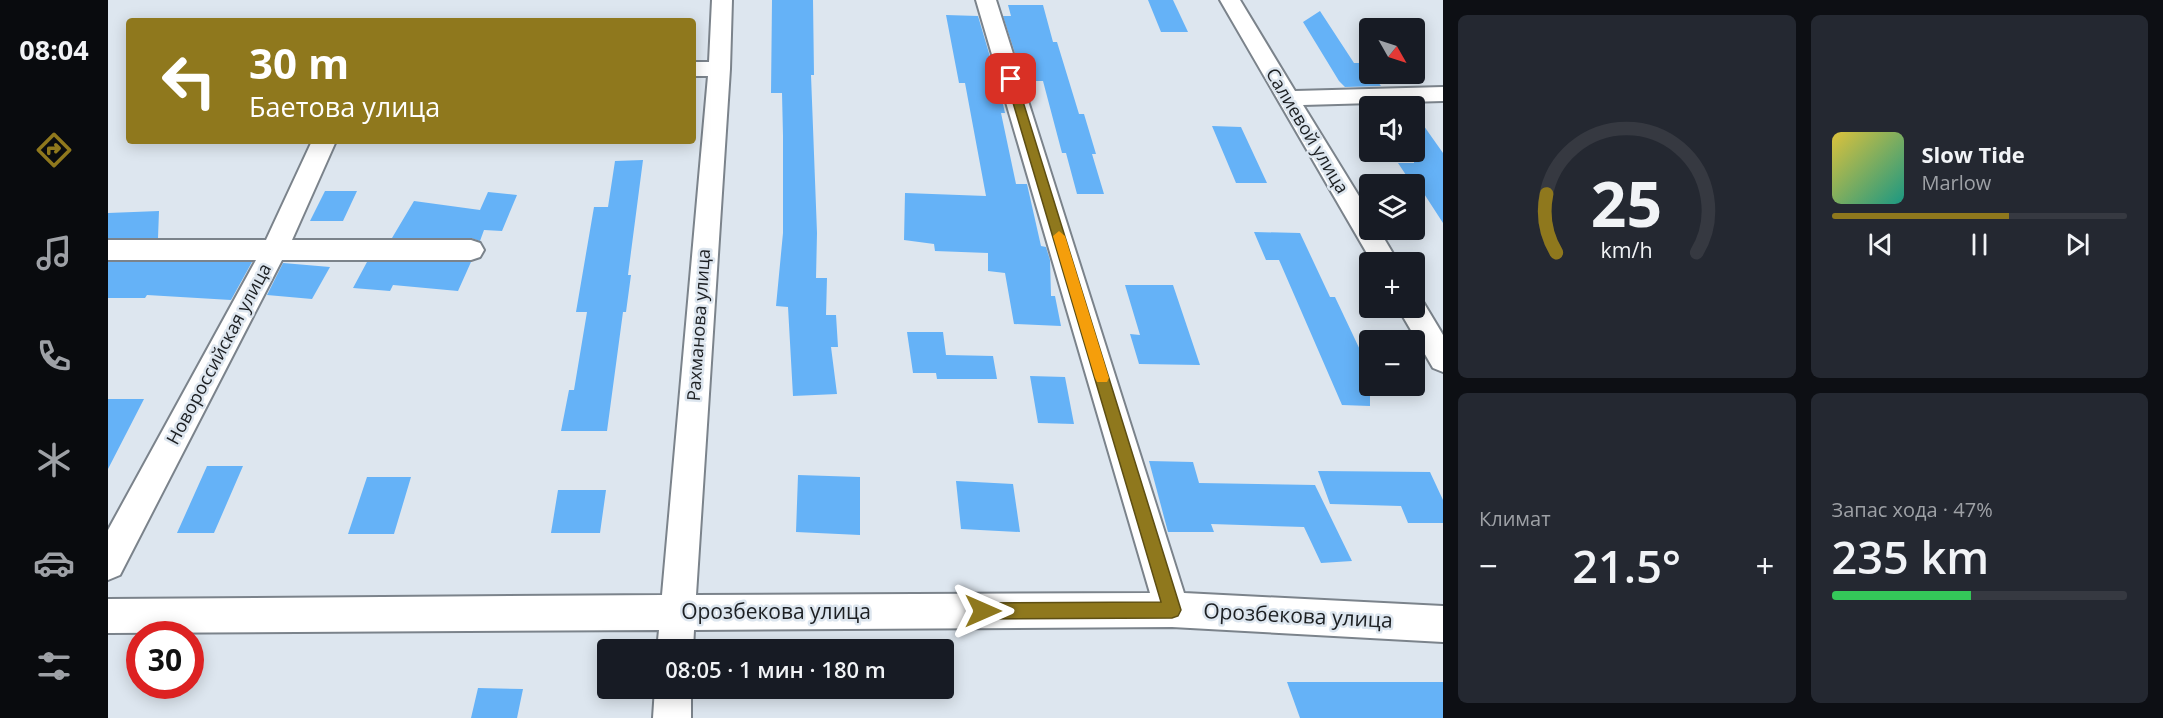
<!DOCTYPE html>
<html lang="ru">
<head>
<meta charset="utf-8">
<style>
  body { margin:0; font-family:"Open Sans",sans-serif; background:#242831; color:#f1f3f6; height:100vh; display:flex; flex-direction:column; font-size:22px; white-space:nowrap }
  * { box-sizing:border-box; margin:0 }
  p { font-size:20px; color:#9ea1a6 }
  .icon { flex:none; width:33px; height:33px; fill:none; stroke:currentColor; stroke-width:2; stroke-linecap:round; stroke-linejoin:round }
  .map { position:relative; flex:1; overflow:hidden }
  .panel { display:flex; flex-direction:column; gap:15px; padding:15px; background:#0d0f14; width:720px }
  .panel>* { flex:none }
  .banner { position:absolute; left:18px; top:18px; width:570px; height:126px; border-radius:6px; box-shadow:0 3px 15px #0003; background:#8f781d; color:#fff; overflow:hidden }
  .needle { width:39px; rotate:129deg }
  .tools { position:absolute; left:1251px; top:18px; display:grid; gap:12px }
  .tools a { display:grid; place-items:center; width:66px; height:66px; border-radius:6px; background:#171b24; box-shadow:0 3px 15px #0003; font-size:30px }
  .speed { position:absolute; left:18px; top:621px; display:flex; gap:12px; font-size:30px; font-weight:700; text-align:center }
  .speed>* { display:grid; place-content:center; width:78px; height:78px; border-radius:50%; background:#171b24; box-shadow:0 3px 15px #0003; line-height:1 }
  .speed .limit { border:9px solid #d22; background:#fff; color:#111 }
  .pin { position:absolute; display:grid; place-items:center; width:51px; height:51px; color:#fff; margin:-26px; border-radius:12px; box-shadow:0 3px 9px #0006 }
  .me { position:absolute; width:66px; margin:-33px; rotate:90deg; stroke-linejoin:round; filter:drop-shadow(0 0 4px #0008) }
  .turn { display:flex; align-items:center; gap:21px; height:126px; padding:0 24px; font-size:27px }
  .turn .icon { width:78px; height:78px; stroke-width:2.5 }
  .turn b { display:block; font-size:42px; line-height:51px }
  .big { font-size:45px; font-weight:600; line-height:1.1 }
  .panel .card { flex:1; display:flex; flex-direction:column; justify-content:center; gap:9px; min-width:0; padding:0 21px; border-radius:9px; background:#242831 }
  .panel .dial { align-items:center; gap:0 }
  .dial svg { height:156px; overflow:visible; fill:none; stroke:#363941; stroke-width:7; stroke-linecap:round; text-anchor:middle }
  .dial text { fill:#f1f3f6; stroke:none }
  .song { display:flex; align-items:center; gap:18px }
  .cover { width:72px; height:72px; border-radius:9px; background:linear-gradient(135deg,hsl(50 70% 55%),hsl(170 70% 35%)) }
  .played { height:6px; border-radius:3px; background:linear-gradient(90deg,#8f781d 60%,#363941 60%) }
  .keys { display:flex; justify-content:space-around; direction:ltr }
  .heat { display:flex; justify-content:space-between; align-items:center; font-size:33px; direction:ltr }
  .charge { height:9px; border-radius:4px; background:linear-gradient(90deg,#34c759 47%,#363941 0) }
  .panel .tiles { flex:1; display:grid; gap:15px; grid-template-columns:repeat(2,1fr) }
  .trip { position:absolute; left:489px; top:639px; width:357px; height:60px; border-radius:6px; background:#171b24; box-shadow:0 3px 15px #0003; font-weight:600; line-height:60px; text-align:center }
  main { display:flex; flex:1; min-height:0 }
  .dock { display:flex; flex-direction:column; width:108px; justify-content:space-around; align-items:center; background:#090b0e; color:#9ea1a6 }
  .dock .icon { width:42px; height:42px }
  .dock .selected { color:#8f781d }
  .dock b { font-size:27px; color:#f1f3f6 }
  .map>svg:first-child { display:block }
  .building { fill:#65b2f7 }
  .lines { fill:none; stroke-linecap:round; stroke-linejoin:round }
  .minor-casing { stroke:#7b838b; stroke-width:4 }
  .minor { fill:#fff; fill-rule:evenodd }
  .route { fill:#8f781d; stroke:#5d4e13; stroke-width:1.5 }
  .slow { fill:#f59e0b }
  .labels { text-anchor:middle; stroke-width:5; stroke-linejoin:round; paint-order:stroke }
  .street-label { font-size:18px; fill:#1c1f22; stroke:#dde6ef }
  .near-street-label { font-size:21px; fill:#1c1f22; stroke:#dde6ef }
</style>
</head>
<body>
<main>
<nav class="dock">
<b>08:04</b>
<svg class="icon selected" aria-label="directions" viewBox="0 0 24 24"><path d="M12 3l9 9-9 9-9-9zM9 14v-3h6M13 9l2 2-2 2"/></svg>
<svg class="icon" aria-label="music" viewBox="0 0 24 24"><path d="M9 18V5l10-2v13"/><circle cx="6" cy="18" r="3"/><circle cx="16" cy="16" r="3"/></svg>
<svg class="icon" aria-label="phone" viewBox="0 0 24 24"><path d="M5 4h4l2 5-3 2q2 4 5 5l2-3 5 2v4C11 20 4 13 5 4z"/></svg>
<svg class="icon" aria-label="climate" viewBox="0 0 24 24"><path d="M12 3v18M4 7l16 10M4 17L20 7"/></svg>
<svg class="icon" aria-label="car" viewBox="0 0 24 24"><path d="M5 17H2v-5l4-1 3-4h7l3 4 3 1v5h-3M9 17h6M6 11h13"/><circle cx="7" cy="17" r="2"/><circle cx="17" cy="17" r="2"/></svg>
<svg class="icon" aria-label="filters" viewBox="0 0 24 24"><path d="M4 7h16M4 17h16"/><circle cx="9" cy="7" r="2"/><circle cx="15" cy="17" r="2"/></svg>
</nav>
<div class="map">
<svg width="1335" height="718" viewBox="0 0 1335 718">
  <rect width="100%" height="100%" fill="#dde6ef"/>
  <path class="building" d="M664,0h41l1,75h-3l6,158 -1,45h11l-1,37h10l2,32h-7l6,47 -44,2 -5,-89 -12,-1 7,-73v-97l-1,-43h-11z
    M1040,0h25l15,32h-27z
    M900,5h35l10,37h4l22,72h5l12,40h-4l12,40h-27l-11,-41h-4l-19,-72h-19l-21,-65h8z
    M1212,11l34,52h11l5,11h2l9,12 -36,1 -6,-6 -36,-59z
    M838,15l32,1 21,71 6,26h-4l15,71h11l14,62 5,1 4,13 1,36h4l6,30 -47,-2 -9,-51 -17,-2v-18l-53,-2 -1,-7 -30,-4 1,-47 81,3 -21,-113h-6z
    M1306,112l29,41v70l-24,-37 -7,-2 -14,-21h16z
    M1104,126l29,1 26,56h-31z
    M535,160l-15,115h3l-5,37h-3l-16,119h-46l8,-41h5l13,-78h-11l18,-105h14l7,-46z
    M217,191h32l-14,30h-33z
    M380,192l29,3 -15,36 -18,-1 -4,11 -9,-3h-79l22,-37 66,9z
    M51,211l-1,27h-50v-25z
    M1146,232l46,1 30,64h5l35,74v35l-28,-1 -63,-145h-13z
    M0,262h144l-21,38 -84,-5 -2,3h-37z
    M259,262h104l-13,29 -65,-6 -3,6 -37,-3z
    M175,263l47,4 -18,32 -45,-4z
    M1017,285h48l27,80 -61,-1 -9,-30 10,1z
    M799,332h36l3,23 47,1 4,23h-60l-1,-6h-23z
    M922,376l35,1 9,47 -36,-1z
    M0,399h36l-36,70z
    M1041,461l44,1 6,21 116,2 37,76 -31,2 -17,-36 -93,-3 3,8h-46z
    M99,466h36l-29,67h-37z
    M1210,471l112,1 13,28v23h-35l-7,-17 -71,-2z
    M690,475l62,2v58l-64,-3z
    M259,477h44l-17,57h-46z
    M848,481l57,3 7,48 -59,-3z
    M450,490h48l-6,43h-49z
    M1179,682h156v36h-143z
    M370,688l45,1 -6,29h-46z"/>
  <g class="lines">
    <g class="minor-casing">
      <path id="minor" d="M604,0h20l-2,69 -34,526 454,-2 -174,-593h20l188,593 259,13v36l-271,-15 -478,3 -1,20h-36l2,-20 -551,3v-34l554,-4 46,-519h-15v-14h16z
        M1112,0h20l55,91 148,-4v14l-140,4 67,109v16h9l19,32h-26z
        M204,141h24l-44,99h179l9,3 4,7 -4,7 -9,3h-189l-162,315 -12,5v-50l148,-270h-148v-20h158z
        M1306,298l8,2 21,35v37l-10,-4 -35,-60h16z
        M547,688h36v30h-38z"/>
    </g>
    <use href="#minor" class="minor"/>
  </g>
  <path class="route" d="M903,76l5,3 165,531 -3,6 -6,2 -189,1 -5,-2 -3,-6 3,-6 5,-2 178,-1 -155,-523z"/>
  <path class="slow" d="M951,231l6,5 44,142 -2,4h-10l-2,-4 -42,-142z"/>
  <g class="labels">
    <g class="street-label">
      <text transform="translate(1199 131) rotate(59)" y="6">Салиевой улица</text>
      <text transform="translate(591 325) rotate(-86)" y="6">Рахманова улица</text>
      <text transform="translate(111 354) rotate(-62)" y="6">Новороссийская улица</text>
    </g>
    <g class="near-street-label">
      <text x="668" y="619">Орозбекова улица</text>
      <text transform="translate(1190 616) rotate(3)" y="7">Орозбекова улица</text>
    </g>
  </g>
</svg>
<div class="tools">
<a><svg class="needle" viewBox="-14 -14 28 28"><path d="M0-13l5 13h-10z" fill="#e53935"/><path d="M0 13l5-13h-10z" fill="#9ea1a6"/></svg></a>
<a><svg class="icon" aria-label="sound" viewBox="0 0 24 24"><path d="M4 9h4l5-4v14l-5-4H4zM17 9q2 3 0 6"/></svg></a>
<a><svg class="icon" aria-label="layers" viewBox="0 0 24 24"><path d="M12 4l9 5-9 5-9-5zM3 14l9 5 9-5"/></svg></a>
<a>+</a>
<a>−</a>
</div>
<div class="speed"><div class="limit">30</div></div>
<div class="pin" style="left:903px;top:79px;background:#d93025"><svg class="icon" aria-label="arrive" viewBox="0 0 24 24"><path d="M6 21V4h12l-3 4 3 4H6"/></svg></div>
<svg class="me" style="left:875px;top:611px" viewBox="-20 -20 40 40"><path d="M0-17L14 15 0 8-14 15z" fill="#8f781d" stroke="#fff" stroke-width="4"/></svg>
<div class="trip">08:05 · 1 мин · 180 m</div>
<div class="banner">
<div class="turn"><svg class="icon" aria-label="left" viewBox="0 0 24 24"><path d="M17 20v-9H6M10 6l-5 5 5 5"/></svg><div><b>30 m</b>Баетова улица</div></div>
</div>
</div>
<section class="panel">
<div class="tiles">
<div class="card dial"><svg viewBox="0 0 100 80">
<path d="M14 69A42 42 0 1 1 86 69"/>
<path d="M14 69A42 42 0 0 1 9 39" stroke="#8f781d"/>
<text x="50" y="56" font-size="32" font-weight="700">25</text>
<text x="50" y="72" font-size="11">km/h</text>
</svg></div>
<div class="card">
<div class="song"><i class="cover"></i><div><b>Slow Tide</b><p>Marlow</p></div></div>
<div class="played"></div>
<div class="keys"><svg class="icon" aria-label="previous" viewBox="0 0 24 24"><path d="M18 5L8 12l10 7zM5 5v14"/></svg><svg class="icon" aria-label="pause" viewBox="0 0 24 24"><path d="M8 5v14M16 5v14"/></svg><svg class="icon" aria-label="next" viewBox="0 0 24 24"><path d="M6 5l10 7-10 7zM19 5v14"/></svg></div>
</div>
<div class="card"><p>Климат</p>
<div class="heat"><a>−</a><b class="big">21.5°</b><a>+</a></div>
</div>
<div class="card"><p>Запас хода · 47%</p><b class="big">235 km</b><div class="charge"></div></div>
</div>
</section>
</main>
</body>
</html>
